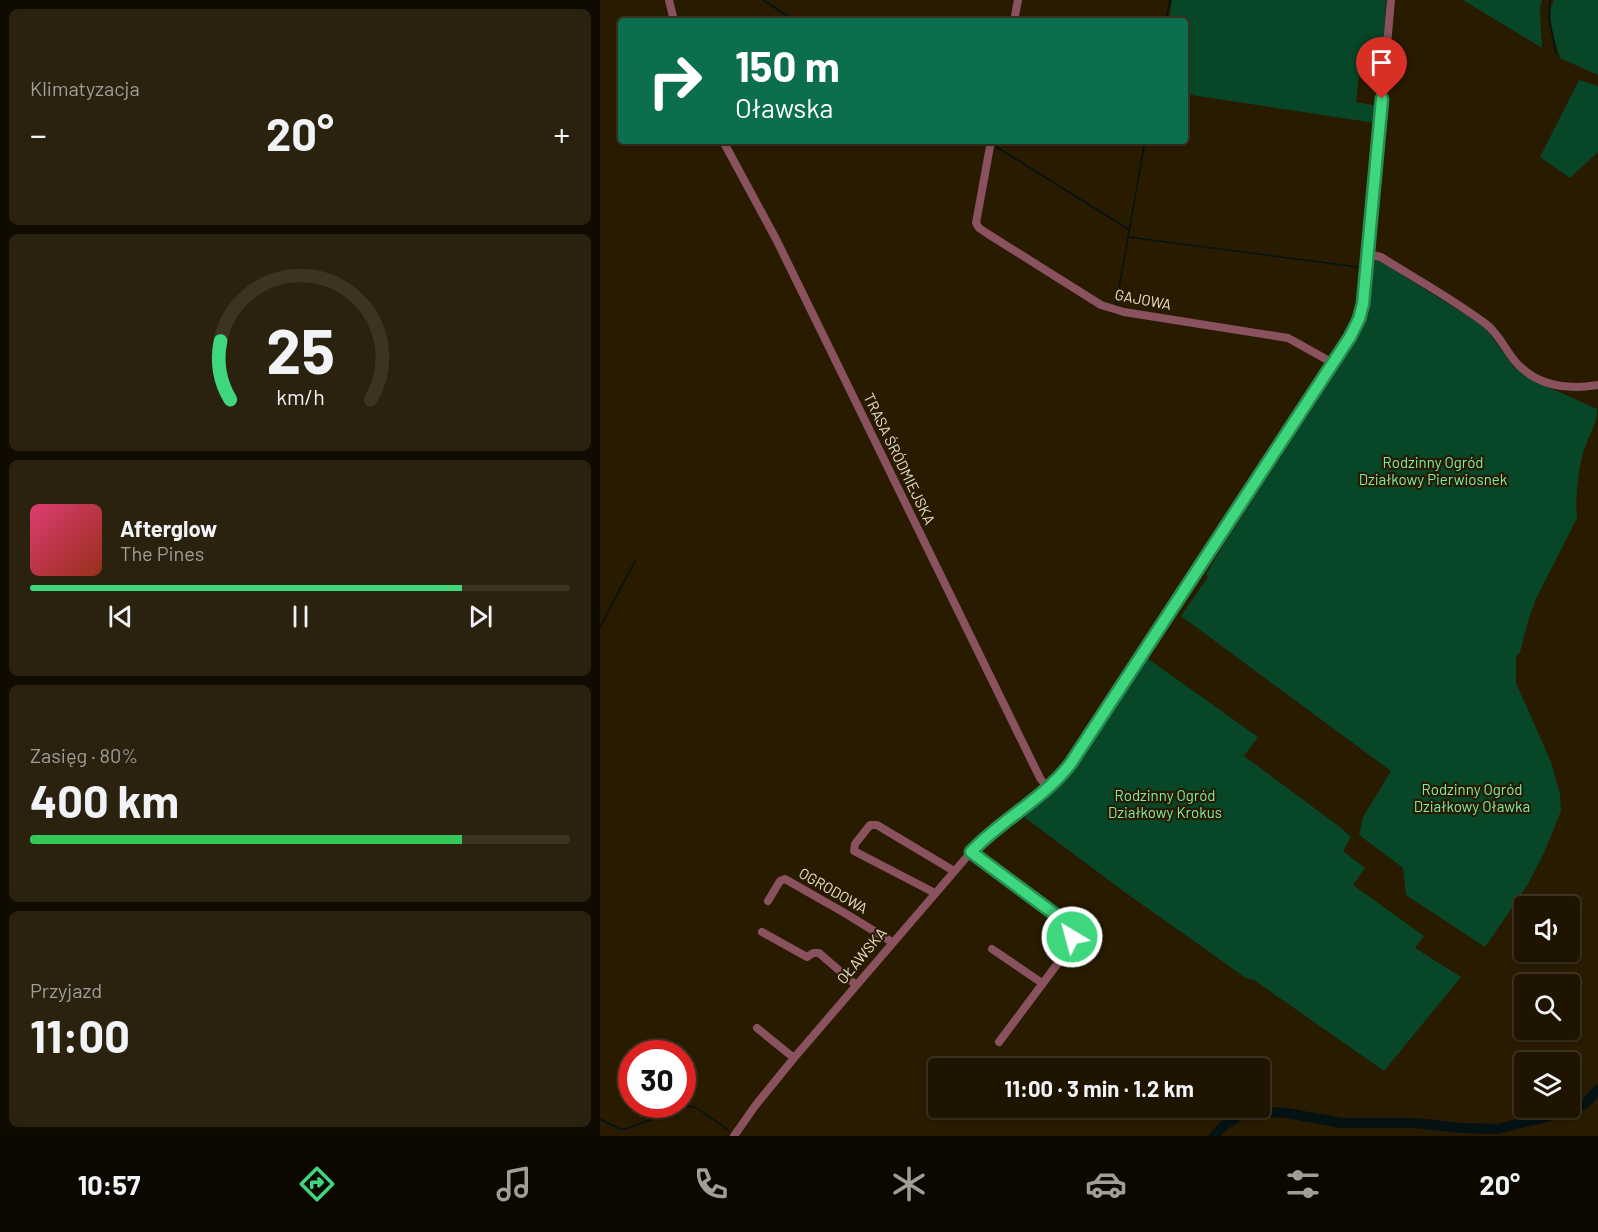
<!DOCTYPE html>
<html lang="pl">
<head>
<meta charset="utf-8">
<style>
  body { margin:0; font-family:Barlow,sans-serif; background:#2b210f; color:#f1f3f6; height:100vh; display:flex; flex-direction:column; font-size:22px; white-space:nowrap }
  * { box-sizing:border-box; margin:0 }
  p { font-size:20px; color:#a19e99 }
  .icon { flex:none; width:33px; height:33px; fill:none; stroke:currentColor; stroke-width:2; stroke-linecap:round; stroke-linejoin:round }
  .map { position:relative; flex:1; overflow:hidden }
  .details { display:flex; flex-direction:column; gap:9px; padding:9px; background:#100b00; width:600px }
  .details>* { flex:none }
  .top-card { position:absolute; left:18px; top:18px; width:570px; height:126px; border-radius:6px; box-shadow:0 2px 4px #0004,0 0 0 2px #3c3322; background:#0b6e4f; color:#fff; overflow:hidden }
  .controls { position:absolute; left:914px; top:896px; display:grid; gap:12px }
  .controls a { display:grid; place-items:center; width:66px; height:66px; border-radius:6px; background:#1e1400; box-shadow:0 2px 4px #0004,0 0 0 2px #3c3322; font-size:30px }
  .speed { position:absolute; left:18px; top:1040px; display:flex; gap:12px; font-size:30px; font-weight:700; text-align:center }
  .speed>* { display:grid; place-content:center; width:78px; height:78px; border-radius:50%; background:#1e1400; box-shadow:0 2px 4px #0004,0 0 0 2px #3c3322; line-height:1 }
  .speed .limit { border:9px solid #d22; background:#fff; color:#111 }
  .pin { position:absolute; display:grid; place-items:center; width:51px; height:51px; color:#fff; margin:-62px -26px; border-radius:50% 50% 50% 0; rotate:-45deg; box-shadow:0 0 6px #0007 }
  .pin .icon { rotate:45deg }
  .me { position:absolute; width:66px; margin:-33px; rotate:323deg; stroke-linejoin:round; filter:drop-shadow(0 0 4px #0008) }
  .turn { display:flex; align-items:center; gap:21px; height:126px; padding:0 18px; font-size:27px }
  .turn .icon { width:78px; height:78px; stroke-width:2.5 }
  .turn b { display:block; font-size:42px; line-height:51px }
  .big { font-size:45px; font-weight:700; line-height:1.1 }
  .details .tile { flex:1; display:flex; flex-direction:column; justify-content:center; gap:9px; min-width:0; padding:0 21px; border-radius:9px; background:#2b210f }
  .details .dial { align-items:center; gap:0 }
  .dial svg { height:156px; overflow:visible; fill:none; stroke:#3c3322; stroke-width:7; stroke-linecap:round; text-anchor:middle }
  .dial text { fill:#f1f3f6; stroke:none }
  .song { display:flex; align-items:center; gap:18px }
  .cover { width:72px; height:72px; border-radius:9px; background:linear-gradient(135deg,hsl(340 70% 55%),hsl(10 70% 35%)) }
  .played { height:6px; border-radius:3px; background:linear-gradient(90deg,#3ed77d 80%,#3c3322 80%) }
  .keys { display:flex; justify-content:space-around; direction:ltr }
  .heat { display:flex; justify-content:space-between; align-items:center; font-size:33px; direction:ltr }
  .charge { height:9px; border-radius:4px; background:linear-gradient(90deg,#34c759 80%,#3c3322 0) }
  .trip { position:absolute; left:328px; top:1058px; width:342px; height:60px; border-radius:6px; background:#1e1400; box-shadow:0 2px 4px #0004,0 0 0 2px #3c3322; font-weight:700; line-height:60px; text-align:center }
  .dock { display:flex; height:96px; justify-content:space-around; align-items:center; background:#0c0800; color:#a19e99 }
  .dock .icon { width:42px; height:42px }
  .dock .selected { color:#3ed77d }
  .dock b { font-size:27px; color:#f1f3f6 }
  main { display:flex; flex:1; min-height:0 }
  .map>svg:first-child { display:block }
  .green { fill:#074728 }
  .lines { fill:none; stroke-linecap:round; stroke-linejoin:round }
  .stream { stroke:#041213; stroke-width:1.5 }
  .river { stroke:#041213; stroke-width:10 }
  .minor { stroke:#89525e; stroke-width:8 }
  .route-casing { stroke:#288c51; stroke-width:15 }
  .route { stroke:#3ed77d; stroke-width:10 }
  .labels { text-anchor:middle; stroke-width:4.5; stroke-linejoin:round; paint-order:stroke }
  .street-label { font-size:15px; fill:#e8dfce; stroke:#281b00 }
  .park-label { font-size:15px; fill:#7eecab; stroke:#281b00 }
</style>
</head>
<body>
<main>
<section class="details">
<div class="tile"><p>Klimatyzacja</p>
<div class="heat"><a>−</a><b class="big">20°</b><a>+</a></div>
</div>
<div class="tile dial"><svg viewBox="0 0 100 80">
<path d="M14 69A42 42 0 1 1 86 69"/>
<path d="M14 69A42 42 0 0 1 9 39" stroke="#3ed77d"/>
<text x="50" y="56" font-size="32" font-weight="700">25</text>
<text x="50" y="72" font-size="11">km/h</text>
</svg></div>
<div class="tile">
<div class="song"><i class="cover"></i><div><b>Afterglow</b><p>The Pines</p></div></div>
<div class="played"></div>
<div class="keys"><svg class="icon" aria-label="previous" viewBox="0 0 24 24"><path d="M18 5L8 12l10 7zM5 5v14"/></svg><svg class="icon" aria-label="pause" viewBox="0 0 24 24"><path d="M8 5v14M16 5v14"/></svg><svg class="icon" aria-label="next" viewBox="0 0 24 24"><path d="M6 5l10 7-10 7zM19 5v14"/></svg></div>
</div>
<div class="tile"><p>Zasięg · 80%</p><b class="big">400 km</b><div class="charge"></div></div>
<div class="tile"><p>Przyjazd</p><b class="big">11:00</b></div>
</section>
<div class="map">
<svg width="998" height="1136" viewBox="0 0 998 1136">
  <rect width="100%" height="100%" fill="#281b00"/>
  <path class="green" d="M572,0h214l-3,58 -3,2 -19,-1 -5,43 22,4 -3,17 -190,-29v-73h-16z
    M863,0h79l-2,9 2,39z
    M954,0h44v75l-38,-17c-4,-16 -15,-42 -6,-58z
    M979,80l19,6v66l-28,26 -30,-21z
    M775,259h2l108,68 28,39 13,11 71,32c1,15 -10,29 -14,44 -5,20 -8,45 -6,65l-41,81 -7,19 -9,34 -4,5v26l35,79 9,32 1,17 -17,42 -16,31 -43,63 -79,-52 -3,-27 -44,-33 4,-18 28,-46 -210,-155 27,-39 -2,-3 18,-30 134,-206 11,-26z
    M547,658l111,79 -14,19 96,71 11,10 -8,14 22,17 -12,17 71,51 -9,12 46,29 -77,94 -130,-91 -8,-2 -120,-85 -102,-76 32,-27 13,-14z"/>
  <g class="lines">
    <path class="stream" d="M163,0l26,17
      M950,0l-1,18 7,36
      M195,20l1,1
      M566,21l4,-21
      M395,146l133,83
      M528,237l230,30
      M516,305l29,-164
      M0,627l35,-66
      M0,1119l20,10h5l65,-23 7,2 31,22"/>
    <path class="river" d="M614,1136l9,-10 15,-10 18,-5 30,2 56,10h73l46,5 36,1 70,-17 18,-8 13,-14"/>
    <path class="minor" d="M69,0l5,21
      M414,21l4,-21
      M123,141l53,98 264,539 8,11
      M391,141l-15,82 3,5 9,6 113,71 23,7 164,26 45,25
      M768,254l13,3c35,22 72,42 105,67 12,9 19,25 28,36 21,26 53,30 84,25
      M371,852l91,68c13,11 10,22 2,35l-65,87
      M335,893l-81,-42 1,-7 15,-19h7l77,46
      M168,901l12,-20 5,-2 58,33 49,30
      M162,932l45,25 6,-4h6l37,32
      M392,949l50,34
      M157,1028l37,30
      M134,1136l21,-30 39,-48 177,-206c29,-30 66,-49 94,-80l285,-435 11,-23 4,-22 26,-292"/>
  </g>
  <g class="lines">
    <g class="route-casing">
      <path id="route" d="M472,937l-4,-13 -97,-72c31,-33 73,-53 100,-89l279,-426 9,-18 4,-15 19,-205"/>
    </g>
    <use href="#route" class="route"/>
  </g>
  <g class="labels">
    <g class="street-label">
      <text transform="translate(543 300) rotate(11)" y="5">GAJOWA</text>
      <text transform="translate(299 459) rotate(64)" y="5">TRASA ŚRÓDMIEJSKA</text>
      <text transform="translate(233 891) rotate(30)" y="5">OGRODOWA</text>
      <text transform="translate(262 956) rotate(-50)" y="5">OŁAWSKA</text>
    </g>
    <g class="park-label">
      <text x="833" y="468">Rodzinny Ogród<tspan x="833" dy="17">Działkowy Pierwiosnek</tspan></text>
      <text x="872" y="795">Rodzinny Ogród<tspan x="872" dy="17">Działkowy Oławka</tspan></text>
      <text x="565" y="801">Rodzinny Ogród<tspan x="565" dy="17">Działkowy Krokus</tspan></text>
    </g>
  </g>
</svg>
<div class="controls">
<a><svg class="icon" aria-label="sound" viewBox="0 0 24 24"><path d="M4 9h4l5-4v14l-5-4H4zM17 9q2 3 0 6"/></svg></a>
<a><svg class="icon" aria-label="search" viewBox="0 0 24 24"><circle cx="10" cy="10" r="6"/><path d="M15 15l6 6"/></svg></a>
<a><svg class="icon" aria-label="layers" viewBox="0 0 24 24"><path d="M12 4l9 5-9 5-9-5zM3 14l9 5 9-5"/></svg></a>
</div>
<div class="speed"><div class="limit">30</div></div>
<div class="pin" style="left:782px;top:99px;background:#d93025"><svg class="icon" aria-label="arrive" viewBox="0 0 24 24"><path d="M6 21V4h12l-3 4 3 4H6"/></svg></div>
<svg class="me" style="left:472px;top:937px" viewBox="-20 -20 40 40"><circle r="17" fill="#3ed77d" stroke="#fff" stroke-width="3"/><path d="M0-11L8 9 0 5-8 9z" fill="#fff"/></svg>
<div class="trip">11:00 · 3 min · 1.2 km</div>
<div class="top-card">
<div class="turn"><svg class="icon" aria-label="right" viewBox="0 0 24 24"><path d="M7 20v-9h11M14 6l5 5-5 5"/></svg><div><b>150 m</b>Oławska</div></div>
</div>
</div>
</main>
<nav class="dock">
<b>10:57</b>
<svg class="icon selected" aria-label="directions" viewBox="0 0 24 24"><path d="M12 3l9 9-9 9-9-9zM9 14v-3h6M13 9l2 2-2 2"/></svg>
<svg class="icon" aria-label="music" viewBox="0 0 24 24"><path d="M9 18V5l10-2v13"/><circle cx="6" cy="18" r="3"/><circle cx="16" cy="16" r="3"/></svg>
<svg class="icon" aria-label="phone" viewBox="0 0 24 24"><path d="M5 4h4l2 5-3 2q2 4 5 5l2-3 5 2v4C11 20 4 13 5 4z"/></svg>
<svg class="icon" aria-label="climate" viewBox="0 0 24 24"><path d="M12 3v18M4 7l16 10M4 17L20 7"/></svg>
<svg class="icon" aria-label="car" viewBox="0 0 24 24"><path d="M5 17H2v-5l4-1 3-4h7l3 4 3 1v5h-3M9 17h6M6 11h13"/><circle cx="7" cy="17" r="2"/><circle cx="17" cy="17" r="2"/></svg>
<svg class="icon" aria-label="filters" viewBox="0 0 24 24"><path d="M4 7h16M4 17h16"/><circle cx="9" cy="7" r="2"/><circle cx="15" cy="17" r="2"/></svg>
<b>20°</b>
</nav>
</body>
</html>
